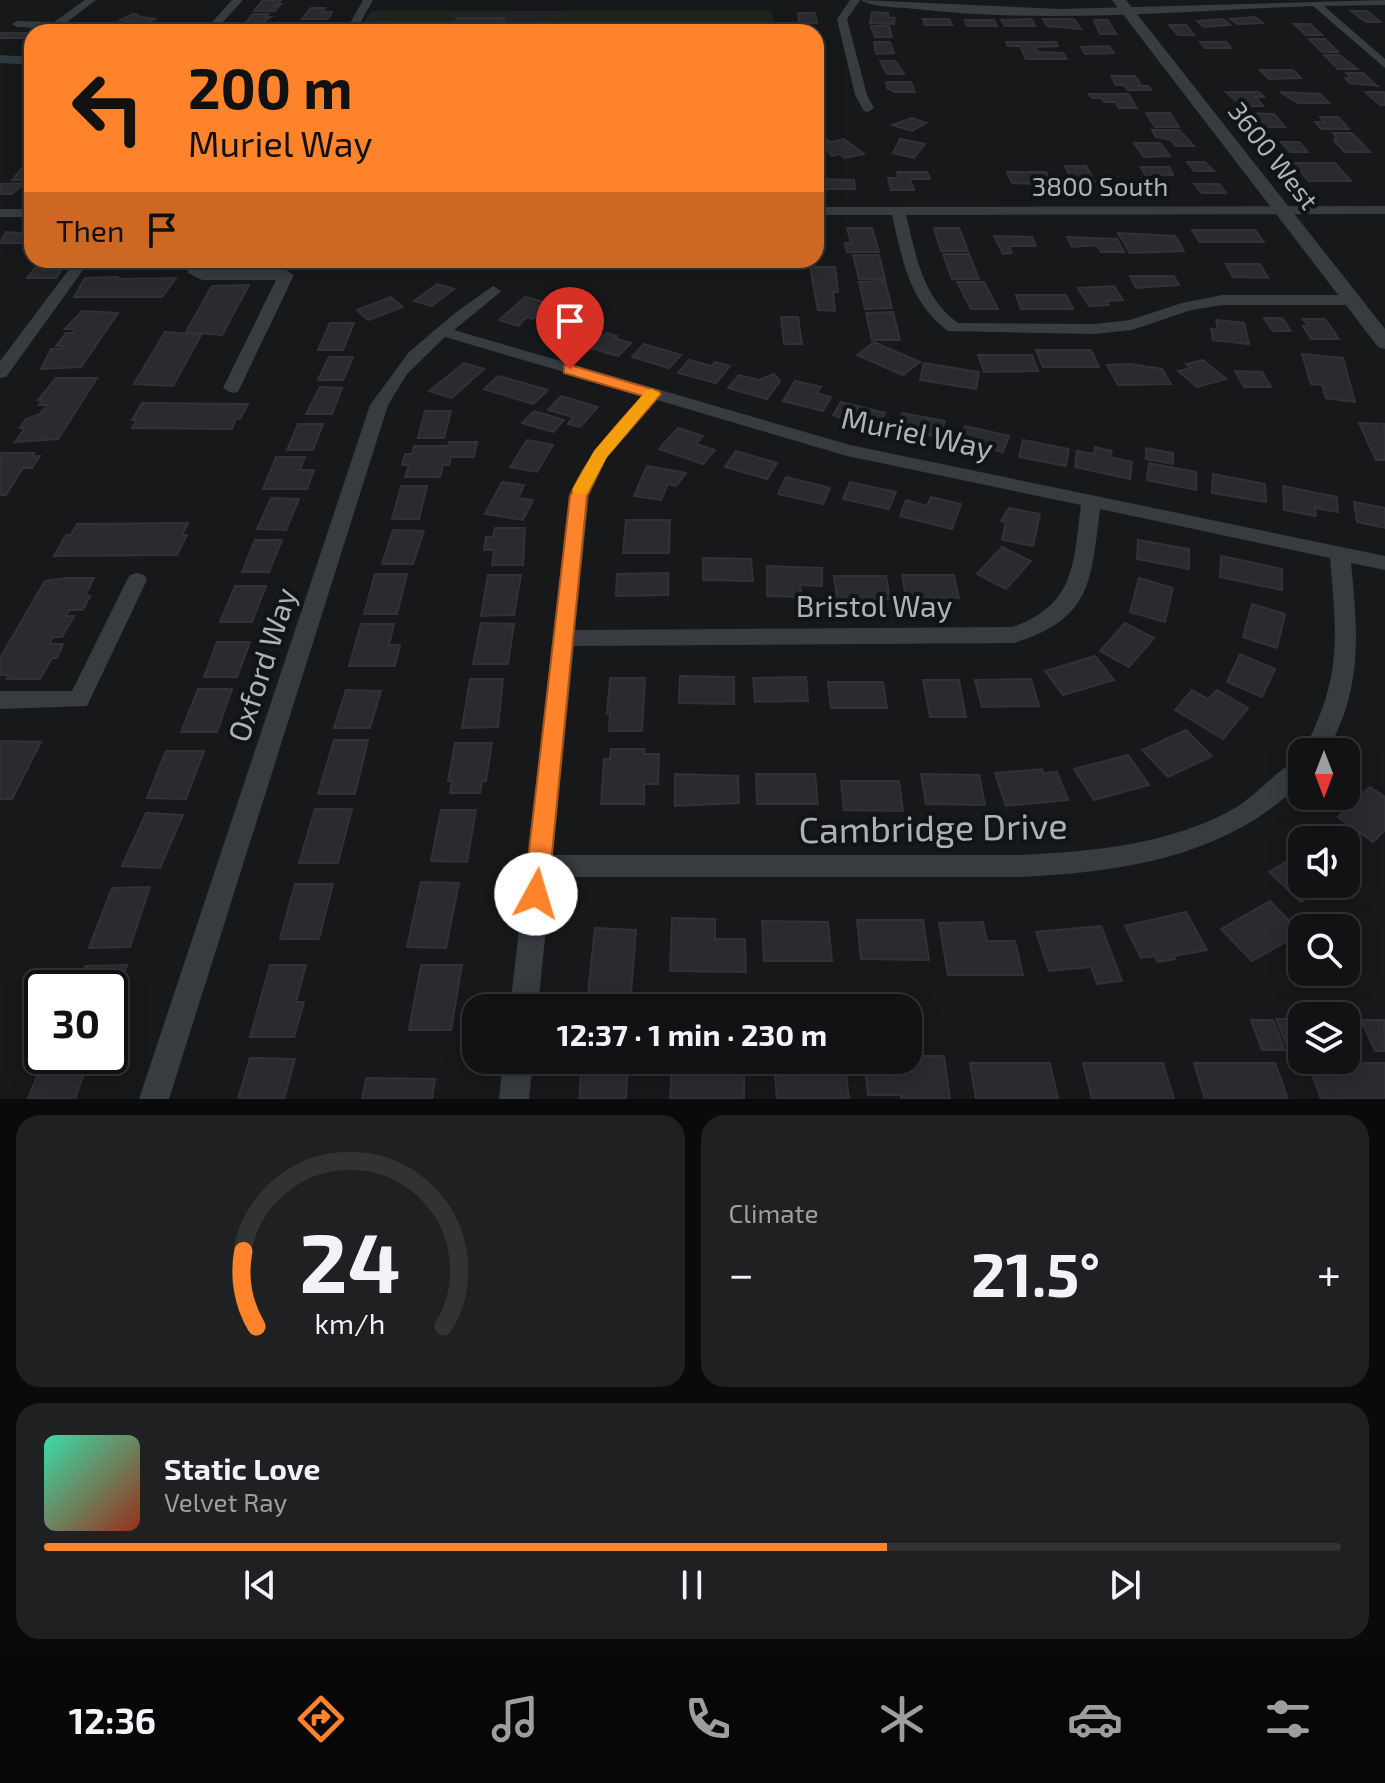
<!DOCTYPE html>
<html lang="en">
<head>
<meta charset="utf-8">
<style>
  body { margin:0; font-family:"Exo 2",sans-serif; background:#1e2022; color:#f1f3f6; height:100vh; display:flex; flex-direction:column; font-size:30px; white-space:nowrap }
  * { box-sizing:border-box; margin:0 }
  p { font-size:26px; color:#9c9ea0 }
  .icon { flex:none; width:44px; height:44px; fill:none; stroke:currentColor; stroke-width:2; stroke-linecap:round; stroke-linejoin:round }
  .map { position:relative; height:1099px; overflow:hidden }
  .drawer { display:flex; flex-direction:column; gap:16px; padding:16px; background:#090a0b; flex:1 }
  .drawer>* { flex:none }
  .hud { position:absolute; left:24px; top:24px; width:800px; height:244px; border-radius:24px; box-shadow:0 4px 20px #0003,0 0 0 2px #303234; background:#ff832a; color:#111; overflow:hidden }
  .needle { width:52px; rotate:180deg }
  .controls { position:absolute; left:1288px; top:738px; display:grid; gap:16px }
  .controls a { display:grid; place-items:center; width:72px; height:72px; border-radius:16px; background:#111214; box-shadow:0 4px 20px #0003,0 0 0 2px #303234; font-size:40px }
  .speed { position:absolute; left:24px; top:970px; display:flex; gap:16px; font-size:40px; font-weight:700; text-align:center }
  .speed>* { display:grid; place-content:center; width:104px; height:104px; border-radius:50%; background:#111214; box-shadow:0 4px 20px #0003,0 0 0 2px #303234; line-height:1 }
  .speed .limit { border:4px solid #111; border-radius:12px; background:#fff; color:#111 }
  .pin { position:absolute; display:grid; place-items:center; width:68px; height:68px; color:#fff; margin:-82px -34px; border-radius:50% 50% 50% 0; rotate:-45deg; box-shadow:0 0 8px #0007 }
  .pin .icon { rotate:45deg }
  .me { position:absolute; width:88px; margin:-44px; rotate:6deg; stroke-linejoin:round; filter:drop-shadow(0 0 6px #0008) }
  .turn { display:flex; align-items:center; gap:28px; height:168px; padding:0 32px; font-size:36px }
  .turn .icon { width:104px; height:104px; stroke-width:2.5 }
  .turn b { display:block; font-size:56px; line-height:68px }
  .then { display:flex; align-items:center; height:76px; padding:0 32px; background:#0003; gap:16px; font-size:30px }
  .big { font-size:60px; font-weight:700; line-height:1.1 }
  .drawer .tile { flex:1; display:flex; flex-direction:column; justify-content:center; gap:12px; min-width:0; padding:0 28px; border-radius:24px; background:#1e2022 }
  .drawer .dial { align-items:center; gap:0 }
  .dial svg { height:208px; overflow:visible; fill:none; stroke:#303234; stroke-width:7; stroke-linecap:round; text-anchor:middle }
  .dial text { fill:#f1f3f6; stroke:none }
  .song { display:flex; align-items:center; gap:24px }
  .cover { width:96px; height:96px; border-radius:12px; background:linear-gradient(135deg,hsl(160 70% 55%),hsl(10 70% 35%)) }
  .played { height:8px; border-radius:4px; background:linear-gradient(90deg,#ff832a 65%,#303234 65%) }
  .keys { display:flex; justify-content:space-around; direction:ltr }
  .heat { display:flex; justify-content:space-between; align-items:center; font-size:44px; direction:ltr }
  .drawer .tiles { flex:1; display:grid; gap:16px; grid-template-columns:1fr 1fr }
  .tile:last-child { grid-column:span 2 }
  .trip { position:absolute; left:462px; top:994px; width:460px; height:80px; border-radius:24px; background:#111214; box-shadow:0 4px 20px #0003,0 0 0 2px #303234; font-weight:700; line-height:80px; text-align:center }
  .dock { display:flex; height:128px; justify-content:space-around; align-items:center; background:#070708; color:#9c9ea0 }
  .dock .icon { width:56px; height:56px }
  .dock .on { color:#ff832a }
  .dock b { font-size:36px; color:#f1f3f6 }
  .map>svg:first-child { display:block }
  .built { fill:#232427 }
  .green { fill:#1e251d }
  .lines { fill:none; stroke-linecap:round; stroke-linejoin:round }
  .canal { fill:#2c3b3f; fill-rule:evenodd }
  .building { fill:#2a2b2e; stroke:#313236; stroke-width:2 }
  .minor { fill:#383b3f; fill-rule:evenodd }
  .tertiary { fill:#383b3f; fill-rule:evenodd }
  .route { fill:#ff832a; stroke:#a6551b; stroke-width:2 }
  .slow { fill:#f59e0b }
  .labels { text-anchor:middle; stroke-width:8; stroke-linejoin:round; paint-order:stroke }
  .far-street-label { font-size:26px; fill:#a8b3bb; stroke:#121315 }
  .street-label { font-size:30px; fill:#a8b3bb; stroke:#121315 }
  .near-street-label { font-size:36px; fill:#a8b3bb; stroke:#121315 }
</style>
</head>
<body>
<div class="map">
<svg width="1385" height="1099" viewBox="0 0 1385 1099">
  <rect width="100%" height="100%" fill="#17181a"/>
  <path class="built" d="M371,11h394l3,21h-409z"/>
  <path class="green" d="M379,11h134l-1,2h-58l-4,10h-17l-4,9h-7l4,-11 -7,11h-28l5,-11h-23z
    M563,11h205l4,2 3,19h-217l2,-10 -14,3 -11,-3 6,-6 20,3z"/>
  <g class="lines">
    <path class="canal" d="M0,55l32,2v8l-32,-2z"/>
  </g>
  <path class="building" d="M263,0h18l-3,4h4l-9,3h5l-3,4h-21z
    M311,8h14l-3,4h10l-4,7h-26z
    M1351,11h16l13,11h-14z
    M872,12l16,1v4l7,1 -1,6 -24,-1z
    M798,13h17l2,10h-18z
    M133,14l6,1 -3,1 19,3 -11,5 -24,-4z
    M253,14h15l-3,3h6l-12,8h-15z
    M1255,17l8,6 -25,1 -8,-5z
    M458,18h46l-1,9 9,-1 -2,6h-78l3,-9h20z
    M923,19h26l3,6h-27z
    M1031,19l4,7h-30l-4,-6z
    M1043,19h31l7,10 -34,-3z
    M1223,19l7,6 -26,2 -7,-6z
    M965,20h29l3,6h-30z
    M1094,20h14l8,14h-16z
    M1294,24h16l12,11h-16z
    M1169,25h17l8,10h-16z
    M871,26h18l3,11h-17z
    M1,33h31v1l-5,4h-27z
    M1309,39h16l13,13h-16z
    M874,42h16l4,11 -18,1z
    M1006,42h50l2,4 -23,1 3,5 25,1 4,6h-41l-6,-13h-12z
    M1200,42h26l5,6h-26z
    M1109,46l5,7 -29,1 -4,-7z
    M1324,55h15l18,14h-19z
    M880,61h15l9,13h-17z
    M1260,70h33l8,8 -32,1z
    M1346,73h17l14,13 -27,-3 -5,-5h6z
    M1111,76h24l6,9 -4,1h12l2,4h-23l-4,-5h-8z
    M886,82h25l4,10h-20l-8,-4z
    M1226,92h33l5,5h-8l7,9h-21z
    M1280,92l40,2 9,9h-31z
    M1365,92h19l1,13h-5z
    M1089,94h39l9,14h-18l-4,-6h-11l-2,-4h-10z
    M1146,113h24l9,14h-24z
    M1243,113l31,1 11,13h-28z
    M1320,117h18l11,12h-28l-6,-7h9z
    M912,118l14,5 -14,8 -20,-6z
    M1152,130h27l15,16h-18l-5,-6 -15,-3z
    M1333,133h19l18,19h-25l-10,-10 -1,-3h4z
    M826,139l4,3 14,-3 20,15 -19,4 -5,-4 -8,2 -14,-16z
    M900,139l25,5 -11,14 -21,-5z
    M1281,142h18l9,10h-18z
    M1134,143h26l10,13 -26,1z
    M1187,162h18l9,9h-20z
    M1294,163h41l16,18h-42z
    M25,165h7l-3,15h-17z
    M1065,166h21l9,16 -23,-2z
    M1141,167h28l4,8h-28z
    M897,172h30l3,7h-20l4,11h-23l-3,-12h11z
    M1007,172h39l4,8h-10l2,4 -30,-1z
    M816,179l38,1 1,9h-39z
    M1117,182l21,3 4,8h-20z
    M25,183l-13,11h-12l1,-10z
    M1194,184h25l7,9h-24z
    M847,228h25l7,24h-32l-2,-9h6z
    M934,228h25l9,23h-27z
    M1192,230h63l9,12h-64z
    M6,232l26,2v6l-3,3h-29z
    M1118,233l57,3 9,15 -54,2z
    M994,236l38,1 4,9h-23l-4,1 3,6 -9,1z
    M1067,237l50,2 7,13h-23l-4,-7 -25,2z
    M943,254h26l10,25h-27z
    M853,255h26l6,24h-26z
    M1226,264h34l8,14 -35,-1z
    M810,267h25l3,25h-5l2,19 -17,-1z
    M35,268h28l-7,10h-29z
    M1130,276h44l5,9 -43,3z
    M118,277l-1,2 59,-1 -14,19h-88l11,-19z
    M885,281l7,27 -27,1 -6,-27z
    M957,282h27l14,27h-27z
    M437,284l17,5 -22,17 -18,-5z
    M249,285l-27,50 -36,-3 26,-46z
    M1114,286l9,14 -17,1 3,4 -20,1 -11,-18z
    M1016,295h50l7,14h-52z
    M391,297l12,10 -35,13 -11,-10z
    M525,297l19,5 -9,8 5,2 -7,7 -6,-2 -9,9 -19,-6z
    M82,311l36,2 -37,54 -40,2 10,-20h10l2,-3h-7l10,-13h7l2,-4h-10z
    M893,312l7,28h-28l-6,-27z
    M557,314l34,9 -13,12 -34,-10z
    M781,317h17l4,27h-18z
    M1264,318h18l9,13h-18z
    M1303,319h22l14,20h-28l-8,-13h5z
    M1216,320l28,3 5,21 -36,-4 -2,-11 7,1z
    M330,323h24l-11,27h-25z
    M165,332l36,3 -28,51 -39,-2z
    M607,333l10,3 -3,2 17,5 -13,13 -34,-10 13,-12 7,2z
    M874,342l46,20 -17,13 -46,-20z
    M644,344l37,11 -12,13 -37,-11z
    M1036,350h55l8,17h-56z
    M1302,354l41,4 12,44 -29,-4 -4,-13 -11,-1z
    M978,355h54l6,16 -54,1z
    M329,357h24l-10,23h-25z
    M689,360l23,6 3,-4 15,4 -14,17 -38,-10z
    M1203,360l23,19 -29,8 -19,-16 13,-3 -5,-4z
    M464,363l20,6 -32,29 -23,-7z
    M924,363l55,9 -3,17 -56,-9z
    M1130,364l32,5 9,15 -53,1 -11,-20z
    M1235,371l27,1 9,15h-27z
    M774,374l6,7 -13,18 -39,-11 11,-13 20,5z
    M498,376l15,4 35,10 -15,14 -49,-15z
    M56,378h41l-39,61 -43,3 10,-14h-5l6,-9 14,-5 7,-9h-8l3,-5h-4z
    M795,381l26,6 -4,6 14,4 -8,14 -40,-10z
    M320,387l22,1 -10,26h-26z
    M561,396l37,11 -18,20 -12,-3 5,-7 -25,-7z
    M841,402l44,11 -8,15 -34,-9 -10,-4z
    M142,403l106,1 -8,15h-4l-4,10 -100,-1 5,-8h-5z
    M425,411h26l-7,27h-26z
    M534,411l30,9 -11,12 -31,-9z
    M902,413l43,8 -6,16 -42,-9z
    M1359,423l25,1 1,36h-9z
    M298,424h25l-10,26h-26z
    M965,426l44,10 -6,16 -45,-11z
    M678,428l25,8 -7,8 19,6 -12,14 -44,-15z
    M527,440l26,5 -16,27 -27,-5z
    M1023,440l46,9 -3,17 -47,-9z
    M449,442h28l-3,15h-23l-2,8h-6l-3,12h-35l4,-12h-7l3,-11h7l2,-8h34z
    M1095,447l17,4 -2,6 22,5 -2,17 -55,-12 2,-16 17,3z
    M1146,448l27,5v11l-27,-5z
    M736,451l41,12 -10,16 -42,-12z
    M1,453h33l-2,3h8l-8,12h-9l-17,27h-6z
    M276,457h29l-5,13h14l-7,19h-44z
    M1149,463l47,9v18l-49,-10z
    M647,466l39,7 -10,13 -8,-2 -7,16 -27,-4z
    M1213,474l52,10 1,18 -54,-9z
    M786,477l44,11 -7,16 -45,-10z
    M502,482l22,3 -6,13 15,2 -10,20 -38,-6z
    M850,482l46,10 -7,17 -46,-10z
    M401,486h26l-8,33h-27z
    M1283,486l54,11 1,15 -23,-4 1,8 -32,-6z
    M931,497l30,7 -9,25 -52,-13 6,-16 21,6z
    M271,498l28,1 -13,31 -29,-1z
    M1354,502l31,6v20l-28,-6z
    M1009,508l31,6 -7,32 -31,-6 4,-18 -5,-1z
    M626,520h44l-1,33h-46z
    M188,523l-6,12h5l-10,20 -123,1 12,-21h5l6,-11z
    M495,528h30l-2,37h-31l2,-15h-10l2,-13h7z
    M393,530l31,1 -11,33h-31z
    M255,540h27l-13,32h-27z
    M1138,540l51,9v20l-52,-10z
    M1002,547l29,14 -25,28 -29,-15z
    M1221,556l61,13v21l-62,-13z
    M703,558l48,1 2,22 -50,-1z
    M767,566l55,2v18l-22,-1 1,12 -34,-1z
    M668,573v22l-52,1 1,-22z
    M375,574h32l-10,40h-33z
    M488,575h33l-7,40 -33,1z
    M902,575h52l5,23h-53z
    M834,576h52l4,23h-53z
    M67,578h27l-9,18h5l-7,14h-14l-3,6h8l-12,21h-9l-4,7h14l-6,14h-5l-12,21h-33l2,-4h-9v-17l45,-77z
    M1139,578l34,10 -8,34 -35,-10z
    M235,586h31l-14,36h-32z
    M1252,604l33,10 -8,34 -34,-11z
    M481,623l33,1 -6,40h-35z
    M1125,623l29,15 -25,29 -29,-16z
    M361,624h33l-5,21h11l-5,21h-46z
    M217,642h33l-13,35h-33z
    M1240,654l35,15 -13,28 -35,-15z
    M1095,656l19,24 -51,15 -18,-24z
    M680,676l54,1v27l-55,-1z
    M806,677l2,24 -53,1 -2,-24z
    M610,678h35l-3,53h-33l1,-17h-3z
    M470,679h33l-5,48 -36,1z
    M1031,679l8,27 -57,1 -7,-27z
    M923,680h36l7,37h-36z
    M828,682h55l4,26h-56z
    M198,689h34l-15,43h-36z
    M346,690l35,1 -11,37h-36z
    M1192,690l16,9 9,-9 31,18 -25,31 -48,-29z
    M1186,730l26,26 -44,21 -26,-27z
    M334,740h34l-13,54h-37z
    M0,741l41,1 -29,57h-12z
    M455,743h37l-6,38h-4l-2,12h-30l2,-12h-4z
    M611,749h33v5h15l-1,30h-14v20h-43l3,-45h6z
    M166,751h38l-18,48 -39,-1z
    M1128,755l21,30 -55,15 -20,-31z
    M1042,769l1,4 14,-1 11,28 -62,6 -11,-33z
    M675,774l63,2 1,27 -64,3z
    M756,774h59l3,30h-61z
    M921,774l58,1 6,30 -59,-1z
    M841,781h58l4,30 -59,-1z
    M1370,787l15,10v33l-12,12 -35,-25z
    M315,809h37l-14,54h-39z
    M441,810h35l-9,52 -36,-1z
    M146,813l37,2 -23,53 -38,-2z
    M1302,852v32h29l-30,18 -32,-30z
    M421,882l38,1 -13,65 -39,-1z
    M295,884h38l-14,55h-39z
    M150,887l-20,60 -41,1 23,-60z
    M1270,901l31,32 -49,28 -31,-32z
    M1186,912l21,38 -34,6 2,3 -17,3 -3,-6 -14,2 -16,-32z
    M672,918l43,1v20h30l1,33 -76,-1z
    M857,920h66l6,40 -68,-1z
    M762,921l66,1 4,39h-68z
    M983,922l4,19h28l8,34h-75l-9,-52z
    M1101,926l21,55 -25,3 -6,-17 -42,4 -13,-39z
    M595,928l41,2 -5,64 -43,-1z
    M127,965l-17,48v-25h-34l9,-22z
    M270,965h36l-10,37h8l-10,35h-44z
    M421,965h41l-11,65h-42z
    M1276,1019h22l4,9v23h-13z
    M1251,1020h22l12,30h-23z
    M1361,1020h23l1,31h-10z
    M45,1056h45l-15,43h-47z
    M908,1056h36l6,43h-49v-4h-33l-4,-35h44z
    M250,1058l45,1 -11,40h-46z
    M582,1060h46l-2,39h-47z
    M672,1060l72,2v37h-74z
    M970,1063h80l8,36h-82z
    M1083,1063h80l11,36h-82z
    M1194,1063h81l13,36h-83z
    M1308,1063h77v36h-64z
    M846,1074l3,25h-72l-2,-23z
    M366,1078l69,1 -3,20h-70z"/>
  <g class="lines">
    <path class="minor" d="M85,0h11l-29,22 54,10 -104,-5 -5,-3 5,-3 37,1z
      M232,0h11l-29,32h-11z
      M363,0h10l-18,32h-10z
      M850,0h10l-13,19 20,76 7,13 -6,4 -4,-1 -9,-16 -18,-76z
      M861,0l199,9 325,-9v5l-61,1 61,53v9l-72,-62c-132,5 -267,18 -398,3 -16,-2 -41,-1 -54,-9z
      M1385,206v8l-479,1c10,40 16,82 52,108l136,1 36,-4 52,-17 40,-8h130l8,5 -8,5h-130l-31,5 -59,20 -38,4 -146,-3c-38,-28 -46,-71 -56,-116h-76v-8z
      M0,209h32v8h-32z
      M76,260h129l-4,8 4,2h81l8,5 -56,117 -6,1 -9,-5 53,-108h-74l-14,-7 -1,-7h-101l-80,111 -6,1v-17z
      M493,286l8,5 -3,3 -44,36 396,115 535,111v14l-34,-7c7,72 12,123 -24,189h-24c39,-75 34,-112 27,-194l-230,-49c-9,72 -8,110 -86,134l-440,3 -21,209h469c72,-4 147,-10 211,-46 22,-12 51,-46 69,-52v25c-75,75 -179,90 -280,95h-471l-13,131h-28l59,-512 25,-46 48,-55 -197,-58 -38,37 -19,31 -219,694h-30l231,-694 39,-53 46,-39zM657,400l190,56 234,49c-8,59 -5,99 -68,122l-438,3 14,-134 18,-38z
      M137,573l7,2 3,5 -60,126 -87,3v-18h72l55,-111 3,-5z
      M503,1060h30l-4,39h-30z"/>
    <path class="tertiary" d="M1112,0h14l259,329v20l-7,-2z"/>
  </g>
  <path class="route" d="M570,365l89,26 2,3 -56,64 -18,38 -39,398 -4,8 -8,3 -9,-3 -3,-8 46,-398c17,-40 44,-68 73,-100l-79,-23v-7z"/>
  <path class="slow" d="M652,389l8,5 -53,63 -20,37h-12l-3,-4 22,-39 52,-60z"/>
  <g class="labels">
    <g class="far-street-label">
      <text transform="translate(1273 156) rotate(52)" y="9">3600 West</text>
      <text x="1100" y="196">3800 South</text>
    </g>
    <g class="street-label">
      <text transform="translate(917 434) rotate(12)" y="10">Muriel Way</text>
      <text x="874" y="617">Bristol Way</text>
      <text transform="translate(263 665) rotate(-72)" y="10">Oxford Way</text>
    </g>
    <g class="near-street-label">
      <text transform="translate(933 828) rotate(-1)" y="13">Cambridge Drive</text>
    </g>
  </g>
</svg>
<div class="controls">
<a><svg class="needle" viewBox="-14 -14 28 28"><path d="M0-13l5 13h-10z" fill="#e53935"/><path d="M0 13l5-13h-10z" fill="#9c9ea0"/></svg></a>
<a><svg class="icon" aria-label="sound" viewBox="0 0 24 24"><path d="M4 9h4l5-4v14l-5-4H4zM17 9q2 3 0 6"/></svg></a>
<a><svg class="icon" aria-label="search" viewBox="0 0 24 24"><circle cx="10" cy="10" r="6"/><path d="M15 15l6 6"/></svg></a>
<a><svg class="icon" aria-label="layers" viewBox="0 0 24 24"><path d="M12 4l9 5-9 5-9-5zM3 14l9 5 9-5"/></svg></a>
</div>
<div class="speed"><div class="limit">30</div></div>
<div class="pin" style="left:570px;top:369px;background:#d93025"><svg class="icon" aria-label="arrive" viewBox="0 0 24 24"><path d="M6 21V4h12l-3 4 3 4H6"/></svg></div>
<svg class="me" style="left:536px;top:894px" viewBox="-20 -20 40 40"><circle r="19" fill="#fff"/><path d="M0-13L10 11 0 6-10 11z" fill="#ff832a"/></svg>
<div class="trip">12:37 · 1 min · 230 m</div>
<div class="hud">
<div class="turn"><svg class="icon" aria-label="left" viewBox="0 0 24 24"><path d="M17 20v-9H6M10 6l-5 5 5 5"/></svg><div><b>200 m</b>Muriel Way</div></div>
<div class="then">Then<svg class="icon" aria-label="arrive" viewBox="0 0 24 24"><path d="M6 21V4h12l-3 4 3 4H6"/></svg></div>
</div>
</div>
<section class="drawer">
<div class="tiles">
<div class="tile dial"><svg viewBox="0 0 100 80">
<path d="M14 69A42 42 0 1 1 86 69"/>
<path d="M14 69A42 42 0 0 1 9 40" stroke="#ff832a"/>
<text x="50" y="56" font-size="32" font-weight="700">24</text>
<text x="50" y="72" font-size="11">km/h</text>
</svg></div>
<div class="tile"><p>Climate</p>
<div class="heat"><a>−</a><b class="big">21.5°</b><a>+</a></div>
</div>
<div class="tile">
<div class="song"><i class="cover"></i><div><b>Static Love</b><p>Velvet Ray</p></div></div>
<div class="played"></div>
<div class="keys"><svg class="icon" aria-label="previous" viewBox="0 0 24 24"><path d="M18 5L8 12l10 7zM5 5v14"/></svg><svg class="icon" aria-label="pause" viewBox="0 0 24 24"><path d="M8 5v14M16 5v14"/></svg><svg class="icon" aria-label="next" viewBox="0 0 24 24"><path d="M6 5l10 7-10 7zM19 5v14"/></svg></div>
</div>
</div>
</section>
<nav class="dock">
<b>12:36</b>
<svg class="icon on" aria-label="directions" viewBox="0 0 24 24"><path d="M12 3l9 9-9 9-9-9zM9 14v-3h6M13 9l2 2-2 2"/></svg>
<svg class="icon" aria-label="music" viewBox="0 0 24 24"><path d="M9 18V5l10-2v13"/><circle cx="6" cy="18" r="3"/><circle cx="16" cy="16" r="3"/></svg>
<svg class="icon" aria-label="phone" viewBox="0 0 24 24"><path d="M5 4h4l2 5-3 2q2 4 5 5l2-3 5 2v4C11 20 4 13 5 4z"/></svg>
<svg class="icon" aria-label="climate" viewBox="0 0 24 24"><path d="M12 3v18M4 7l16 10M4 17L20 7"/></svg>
<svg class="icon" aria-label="car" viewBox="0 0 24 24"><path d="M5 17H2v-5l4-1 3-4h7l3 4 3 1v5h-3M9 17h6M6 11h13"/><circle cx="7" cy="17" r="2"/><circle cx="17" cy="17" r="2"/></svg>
<svg class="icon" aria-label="filters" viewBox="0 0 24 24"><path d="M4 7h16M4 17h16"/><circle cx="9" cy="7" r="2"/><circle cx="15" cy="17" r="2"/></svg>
</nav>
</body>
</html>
